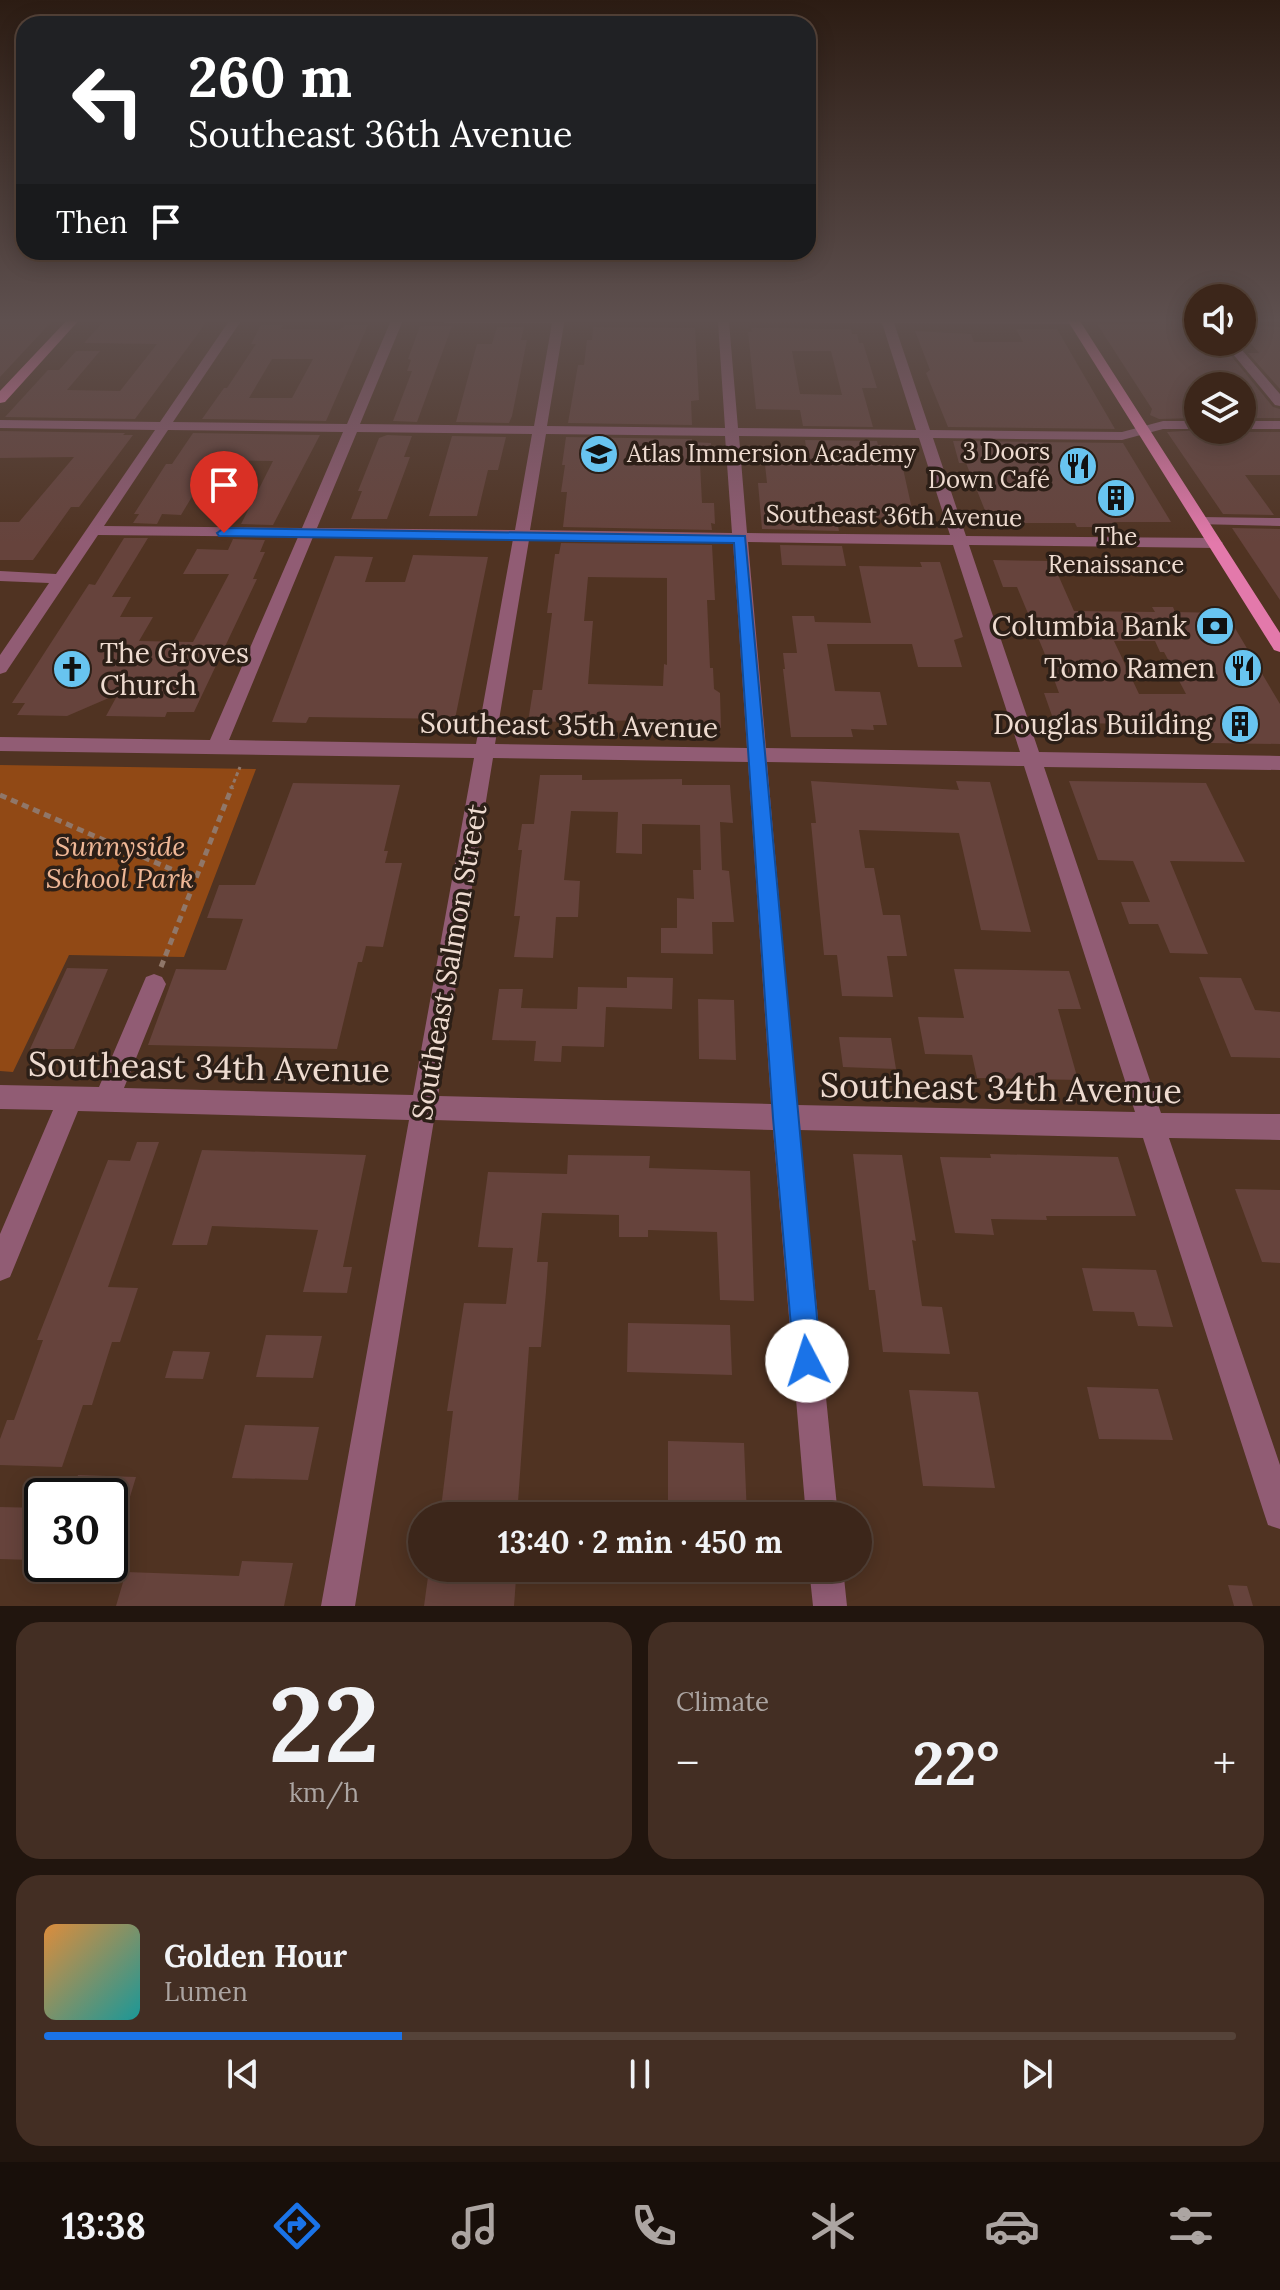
<!DOCTYPE html>
<html lang="en">
<head>
<meta charset="utf-8">
<style>
  body { margin:0; font-family:Lora,serif; background:#432e23; color:#f1f3f6; height:100vh; display:flex; flex-direction:column; font-size:30px; white-space:nowrap }
  * { box-sizing:border-box; margin:0 }
  p { font-size:26px; color:#aca5a2 }
  .icon { flex:none; width:44px; height:44px; fill:none; stroke:currentColor; stroke-width:2; stroke-linecap:round; stroke-linejoin:round }
  .map { position:relative; height:1606px; overflow:hidden }
  .side { display:flex; flex-direction:column; gap:16px; padding:16px; background:#21150e; flex:1 }
  .side>* { flex:none }
  .hud { position:absolute; left:16px; top:16px; width:800px; height:244px; border-radius:24px; box-shadow:0 4px 20px #0003,0 0 0 2px #554339; background:#202124; color:#fff; overflow:hidden }
  .buttons { position:absolute; left:1184px; top:284px; display:grid; gap:16px }
  .buttons a { display:grid; place-items:center; width:72px; height:72px; border-radius:50%; background:#3c261a; box-shadow:0 4px 20px #0003,0 0 0 2px #554339; font-size:40px }
  .speed { position:absolute; left:24px; top:1478px; display:flex; gap:16px; font-size:40px; font-weight:700; text-align:center }
  .speed>* { display:grid; place-content:center; width:104px; height:104px; border-radius:50%; background:#3c261a; box-shadow:0 4px 20px #0003,0 0 0 2px #554339; line-height:1 }
  .speed .limit { border:4px solid #111; border-radius:12px; background:#fff; color:#111 }
  .pin { position:absolute; display:grid; place-items:center; width:68px; height:68px; color:#fff; margin:-82px -34px; border-radius:50% 50% 50% 0; rotate:-45deg; box-shadow:0 0 8px #0007 }
  .pin .icon { rotate:45deg }
  .me { position:absolute; width:88px; margin:-44px; rotate:355deg; stroke-linejoin:round; filter:drop-shadow(0 0 6px #0008) }
  .turn { display:flex; align-items:center; gap:28px; height:168px; padding:0 40px; font-size:36px }
  .turn .icon { width:104px; height:104px; stroke-width:2.5 }
  .turn b { display:block; font-size:56px; line-height:68px }
  .then { display:flex; align-items:center; height:76px; padding:0 40px; background:#0003; gap:16px; font-size:30px }
  .big { font-size:60px; font-weight:700; line-height:1.1 }
  .side .tile { flex:1; display:flex; flex-direction:column; justify-content:center; gap:12px; min-width:0; padding:0 28px; border-radius:24px; background:#432e23 }
  .side .dial { align-items:center; gap:0 }
  .dial b { font-size:104px; line-height:1 }
  .song { display:flex; align-items:center; gap:24px }
  .cover { width:96px; height:96px; border-radius:12px; background:linear-gradient(135deg,hsl(30 70% 55%),hsl(180 70% 35%)) }
  .played { height:8px; border-radius:4px; background:linear-gradient(90deg,#1a73e8 30%,#554339 30%) }
  .keys { display:flex; justify-content:space-around; direction:ltr }
  .heat { display:flex; justify-content:space-between; align-items:center; font-size:44px; direction:ltr }
  .side .tiles { flex:1; display:grid; gap:16px; grid-template-columns:1fr 1fr }
  .tile:last-child { grid-column:span 2 }
  .trip { position:absolute; left:408px; top:1502px; width:464px; height:80px; border-radius:40px; background:#3c261a; box-shadow:0 4px 20px #0003,0 0 0 2px #554339; font-weight:700; line-height:80px; text-align:center }
  .tabs { display:flex; height:128px; justify-content:space-around; align-items:center; background:#180f0a; color:#aca5a2 }
  .tabs .icon { width:56px; height:56px }
  .tabs .current { color:#1a73e8 }
  .tabs b { font-size:36px; color:#f1f3f6 }
  .map>svg:first-child { display:block }
  .green { fill:#914915 }
  .building { fill:#66433c; fill-rule:evenodd }
  .lines { fill:none; stroke-linecap:round; stroke-linejoin:round }
  .path-far1 { stroke:#907769; stroke-width:3; stroke-dasharray:4 3; stroke-linecap:butt }
  .path { stroke:#907769; stroke-width:5; stroke-dasharray:7 5; stroke-linecap:butt }
  .minor { fill:#915c74; fill-rule:evenodd }
  .major { fill:#e379ab; fill-rule:evenodd }
  .route { fill:#1a73e8; stroke:#114b97; stroke-width:2 }
  .labels { text-anchor:middle; stroke-width:7; stroke-linejoin:round; paint-order:stroke }
  .far-poi-label { font-size:24px; fill:#eedbd0; stroke:#2c1f17; text-anchor:end }
  .far-street-label { font-size:24px; fill:#eedbd0; stroke:#2c1f17 }
  .poi-label { font-size:28px; fill:#eedbd0; stroke:#2c1f17; text-anchor:end }
  .street-label { font-size:28px; fill:#eedbd0; stroke:#2c1f17 }
  .park-label { font-size:28px; font-style:italic; fill:#efb796; stroke:#2c1f17 }
  .near-street-label { font-size:34px; fill:#eedbd0; stroke:#2c1f17 }
</style>
</head>
<body>
<div class="map">
<svg width="1280" height="1606" viewBox="0 0 1280 1606">
  <rect width="100%" height="100%" fill="#503322"/>
  <path class="green" d="M0,765l256,4 -72,188 -115,-2 -56,117 -13,-1z"/>
  <path class="building" d="M0,318l54,1 -54,58z
    M116,318l92,2 -73,99 -130,-2 43,-47h11l17,-19h24l-33,39 53,1 37,-47 -73,-1 21,-23z
    M1160,321h23l25,31h20l45,55 7,2v9h-38v-32h-44v32l-39,1 -9,-4 2,-6 -55,-85h57z
    M1242,324l38,3v62l-32,-36h11l-17,-20z
    M261,325h22l-2,4 58,1 6,-5h23l-42,96 -124,-2 22,-31h3l29,-44h-5zM272,359h41l-21,39h-43z
    M420,326h32l-35,96 -24,-1 19,-50h-5l4,-11 -3,-1z
    M497,327h27l-3,13h6l-15,76 -3,7 -53,-1 21,-78h15z
    M593,327l102,1 4,72 -8,1 1,24 -124,-2 10,-58h6l3,-25h5z
    M751,328l100,1 1,5h5l2,9h4l14,45h-15l11,39 -70,-1 -3,-16 -44,-1 -8,-77h4zM792,351h39l11,44 -42,-1z
    M1016,329h41l58,100 -167,-2 -22,-54 4,-3 -15,-39 56,3 3,8h49z
    M1201,430h5l5,6 31,1v-5h38v43h-35l29,40 -51,-1 -56,-82z
    M0,431l125,2 -2,2h10l-54,72h-8l-38,53h-33v-38h19l55,-65 -74,1z
    M193,433l127,2 -47,90 -32,-1 32,-63 -59,-1 -33,55 -19,-1 -5,10 -24,-1 6,-9h-5l32,-50h6z
    M387,435l25,1 -8,21h6l-23,62h-36l11,-28h-4l21,-53z
    M452,436l54,1 -8,33h-10l-11,46h-48z
    M566,437l126,2v3l19,1 1,20h-12l2,40h12l1,21 -4,-1 1,7 -149,-3 4,-35h-6l4,-27h-3z
    M805,440l72,1 1,4 20,1 16,72 -78,-1 3,14 -77,-2 -4,-46h9l-4,-37 43,1z
    M953,441l170,2 48,79h-57l3,5h-40l-2,-4h-85l-24,-60h-7z
    M1232,528l48,1v71z
    M124,538h24l-36,59h19l-11,20h33l-14,24 54,1 36,-68h-46l14,-25 31,1 5,-11 32,1 -5,12h5l-12,27h4l-63,133h-27l-2,5 -59,-1 12,-22 -51,22 -50,-1 8,-12h-13l77,-119 6,1z
    M561,543l151,2 3,55h-8l3,68h3l1,21 6,4 1,35h-27v-4l-26,-1v-3l-140,2 5,-32h9l10,-77h-5l8,-59h4zM588,577l79,1v87l-3,-1 -1,22 -75,-2 5,-63h-9z
    M780,545l62,1 4,20 -64,-1z
    M413,555l75,2 -33,162 -146,-2 -3,6 -34,-1 63,-166 38,1 -8,25h40z
    M993,560l59,1 22,50 81,1 -3,-5h21l2,5 51,1 54,91v40l-69,-1 -7,-12 -74,-2 -2,-5 -47,-1 2,4h-27l-12,-34h15l-15,-41 -27,-65h-14zM1114,641h41l5,11h4l22,42h-47z
    M920,562h20l23,75 -9,3 8,27h-44l-6,-23h-85l8,47 45,1 7,33h-14l1,5 -23,-1 2,8h-62l-8,-68h2l-2,-16h14l-5,-37h22l1,6 56,1 -12,-57 63,1z
    M540,775h42v5l100,-1v6h48l3,38 -13,-1 2,48 7,1 5,51h-22l1,32 -52,-1v-25h16v-30l17,1 -1,-29h8l-1,-45 -58,-1v30l-26,-1 2,-41 -47,-1 -7,69 16,1 -2,36h-22l-3,41 -39,-1 6,-41h-6l8,-66h-4l4,-26h12z
    M811,781l148,9 -3,-9 34,1 41,150 -50,-2 -22,-97 -100,-3 6,38h9l9,47h17l7,41h-20l6,41 -51,-1 -5,-41h-13l-13,-132h5z
    M1069,781l137,2 39,79 -75,-1 38,93 -38,-1 -12,-29h-29l-8,-22h29l-17,-41 -35,-1z
    M293,783l107,2 -16,66h4l-3,12h17l-19,84 -17,-1 -4,16h-4l-21,87 -189,-4 28,-76 50,1 17,-51 -36,-1 12,-33h36z
    M67,968l41,1 -34,80h-44z
    M954,969l115,2 12,38h-23l20,71 -101,-2 -5,-23 -47,-1 -7,-37 46,1z
    M627,977l46,1 -1,31 -66,-2 -2,40 -42,-1 -1,16 -27,-1 2,-20 -44,-1 7,-51h24l-2,19 56,1 1,-22 49,1z
    M1199,977l42,1 14,32 25,2v46l-49,-1z
    M698,999l36,1 2,60 -37,-1z
    M839,1037l52,1 5,31 -53,-2z
    M137,1142h22l-51,145 30,1 -18,54h-8l-20,63h-9l-21,62 -62,-2v-26l7,-19h7l29,-80h-6l71,-180 22,1z
    M202,1150l164,5 -23,112h9l-5,26 -44,-1 15,-62 -106,-4 -5,19h-35z
    M853,1154l49,1 14,86 -4,-1 10,66 20,1 8,47 -67,-2 -8,-62h-6z
    M990,1154l128,3 18,59h-90l1,4 -56,-1 3,16 -39,-2 -15,-76 51,1z
    M568,1155l82,1 -1,12 101,3 4,130 -34,-1 -3,-68 -69,-2v7h-29v-22l-77,-2 -5,49h11l-2,30 -5,55h-12l-12,169h-77l13,-105h-6l17,-108 42,1 7,-56 -35,-1 10,-75 79,2z
    M1235,1189l45,1v73l-18,-1z
    M1082,1268l74,2 17,57 -35,-1 -4,-14 -41,-1z
    M628,1323l102,2 2,50 -105,-3z
    M266,1335l56,1 -9,42 -57,-1z
    M173,1351l37,1 -7,27 -38,-1z
    M1087,1387l71,2 15,51 -74,-1z
    M909,1390l69,2 17,96 -72,-2z
    M245,1425l74,2 -11,53 -76,-2z
    M668,1441l76,2 3,73h-79z
    M78,1475l58,2 -21,69 -5,-1v-49h-38z
    M0,1507l42,1v20l-11,32 -31,-1z
    M242,1561l51,2 -9,43h-168l10,-34 113,4z
    M428,1577l88,2 -2,27h-90z
    M1228,1585l19,1 6,20h-19z"/>
  <g class="lines">
    <path class="path-far1" d="M412,319h20
      M231,789l9,-22"/>
    <path class="path" d="M0,795l196,85
      M161,967l71,-180"/>
    <path class="minor" d="M231,318h12l-70,104 174,2 45,-106h12l-44,106 174,2 18,-103h-105l-4,-1v-4h122l-18,108 178,2 -7,-106 -92,-1 -6,-3h540l-6,3h-75l-5,3 -180,-1 36,107 192,2 41,-11h35v8h-35l-41,11 -189,-2 33,98 249,2 8,5 -8,5 -246,-3 70,207 241,4v14l-236,-3 117,346 119,1v26l-111,-2 111,327v64l-12,-4 -4,-12 -121,-375 -344,-8 39,386h-32l-33,-386 -339,-10 -79,486h-34l88,-486 -331,-9 -68,166 -10,4v-47l53,-124 -53,-1v-24l99,2 47,-110 8,-3 8,3 4,7 -42,104 289,7 61,-337 -474,-7v-14l210,3 88,-203 -200,-2 -92,137 -6,2v-19l49,-72 -49,-2v-10l56,3 99,-144 -155,-2v-8l160,2zM729,322l153,1 34,107 -178,-2zM168,430l175,2 -41,96 -198,-2zM357,432l175,2 -17,96 -198,-2zM546,434l179,2 7,97 -202,-3zM739,436l180,2 31,97 -203,-2zM313,537l200,2 -37,205 -247,-4zM529,540l204,2 14,206 -252,-4zM748,542l205,3 67,207 -254,-4zM493,758l255,4 23,342 -333,-8zM767,762l257,4 111,346 -338,-7z
      M1223,342h12l45,52v12l-5,-1z
      M1242,421h38v8h-38z
      M1200,517l80,1v8l-85,-2v-6z
      M809,1568h34l4,38h-34z"/>
    <path class="major" d="M69,318h12l-76,84 -5,1v-12z
      M1066,318h12l202,315v19l-6,-2z"/>
  </g>
  <linearGradient id="sky" x2="0" y2="1"><stop stop-color="#2c1c13"/><stop offset="0.59" stop-color="#5e504f"/><stop offset="1" stop-color="#5e504f" stop-opacity="0"/></linearGradient>
  <rect width="1280" height="543" fill="url(#sky)"/>
  <path class="route" d="M224,528l521,8 76,825 -4,9 -10,4 -9,-4 -4,-9 -21,-243 -39,-575 -515,-7 -2,-3z"/>
  <defs>
    <g id="school-disc" transform="scale(2)"><circle r="9.5" fill="#68c4f0" stroke="#2c1f17"/><path d="M0-5L7-2L0 1L-7-2ZM-4 1L0 2.5L4 1V4Q0 6-4 4Z" fill="#111"/></g>
    <g id="restaurant-disc" transform="scale(2)"><circle r="9.5" fill="#68c4f0" stroke="#2c1f17"/><path d="M-5-6h1v4h1v-4h1v4h1v-4h1v5L-1.5 .5V6h-2V.5L-5-1ZM5-6V6H3V1.5H1.5Q1.5-4 5-6Z" fill="#111"/></g>
    <g id="building-disc" transform="scale(2)"><circle r="9.5" fill="#68c4f0" stroke="#2c1f17"/><path d="M-4-6H4V6H1V3H-1V6H-4ZM-2.5-4.3h1.7v1.8h-1.7ZM.8-4.3h1.7v1.8H.8ZM-2.5-1h1.7V.8h-1.7ZM.8-1h1.7V.8H.8Z" fill="#111"/></g>
    <g id="bank-disc" transform="scale(2)"><circle r="9.5" fill="#68c4f0" stroke="#2c1f17"/><path d="M-6-4H6V4H-6ZM0-2.3a2.3 2.3 0 1 0 0 4.6a2.3 2.3 0 1 0 0-4.6Z" fill="#111"/></g>
    <g id="church-disc" transform="scale(2)"><circle r="9.5" fill="#68c4f0" stroke="#2c1f17"/><path d="M-1.2-6h2.4v3.5h3.3v2.4h-3.3V6h-2.4V-.1h-3.3v-2.4h3.3Z" fill="#111"/></g>
  </defs>
  <g fill-rule="evenodd">
    <use href="#school-disc" x="599" y="454"/>
    <use href="#restaurant-disc" x="1078" y="466"/>
    <use href="#building-disc" x="1116" y="498"/>
    <use href="#bank-disc" x="1215" y="626"/>
    <use href="#restaurant-disc" x="1243" y="668"/>
    <use href="#church-disc" x="72" y="669"/>
    <use href="#building-disc" x="1240" y="724"/>
  </g>
  <g class="labels">
    <g class="far-poi-label">
      <text x="1050" y="460">3 Doors<tspan x="1050" dy="28">Down Café</tspan></text>
      <text x="627" y="462" text-anchor="start">Atlas Immersion Academy</text>
      <text x="1116" y="545" text-anchor="middle">The<tspan x="1116" dy="28">Renaissance</tspan></text>
    </g>
    <g class="far-street-label">
      <text transform="translate(894 516) rotate(1)" y="8">Southeast 36th Avenue</text>
    </g>
    <g class="poi-label">
      <text x="1187" y="636">Columbia Bank</text>
      <text x="100" y="663" text-anchor="start">The Groves<tspan x="100" dy="32">Church</tspan></text>
      <text x="1215" y="678">Tomo Ramen</text>
      <text x="1212" y="734">Douglas Building</text>
    </g>
    <g class="street-label">
      <text transform="translate(569 725) rotate(1)" y="10">Southeast 35th Avenue</text>
      <text transform="translate(449 962) rotate(-80)" y="10">Southeast Salmon Street</text>
    </g>
    <g class="park-label">
      <text x="120" y="856">Sunnyside<tspan x="120" dy="32">School Park</tspan></text>
    </g>
    <g class="near-street-label">
      <text transform="translate(209 1067) rotate(1)" y="12">Southeast 34th Avenue</text>
      <text transform="translate(1001 1088) rotate(1)" y="12">Southeast 34th Avenue</text>
    </g>
  </g>
</svg>
<div class="buttons">
<a><svg class="icon" aria-label="sound" viewBox="0 0 24 24"><path d="M4 9h4l5-4v14l-5-4H4zM17 9q2 3 0 6"/></svg></a>
<a><svg class="icon" aria-label="layers" viewBox="0 0 24 24"><path d="M12 4l9 5-9 5-9-5zM3 14l9 5 9-5"/></svg></a>
</div>
<div class="speed"><div class="limit">30</div></div>
<div class="pin" style="left:224px;top:533px;background:#d93025"><svg class="icon" aria-label="arrive" viewBox="0 0 24 24"><path d="M6 21V4h12l-3 4 3 4H6"/></svg></div>
<svg class="me" style="left:807px;top:1361px" viewBox="-20 -20 40 40"><circle r="19" fill="#fff"/><path d="M0-13L10 11 0 6-10 11z" fill="#1a73e8"/></svg>
<div class="trip">13:40 · 2 min · 450 m</div>
<div class="hud">
<div class="turn"><svg class="icon" aria-label="left" viewBox="0 0 24 24"><path d="M17 20v-9H6M10 6l-5 5 5 5"/></svg><div><b>260 m</b>Southeast 36th Avenue</div></div>
<div class="then">Then<svg class="icon" aria-label="arrive" viewBox="0 0 24 24"><path d="M6 21V4h12l-3 4 3 4H6"/></svg></div>
</div>
</div>
<section class="side">
<div class="tiles">
<div class="tile dial"><b>22</b><p>km/h</p></div>
<div class="tile"><p>Climate</p>
<div class="heat"><a>−</a><b class="big">22°</b><a>+</a></div>
</div>
<div class="tile">
<div class="song"><i class="cover"></i><div><b>Golden Hour</b><p>Lumen</p></div></div>
<div class="played"></div>
<div class="keys"><svg class="icon" aria-label="previous" viewBox="0 0 24 24"><path d="M18 5L8 12l10 7zM5 5v14"/></svg><svg class="icon" aria-label="pause" viewBox="0 0 24 24"><path d="M8 5v14M16 5v14"/></svg><svg class="icon" aria-label="next" viewBox="0 0 24 24"><path d="M6 5l10 7-10 7zM19 5v14"/></svg></div>
</div>
</div>
</section>
<nav class="tabs">
<b>13:38</b>
<svg class="icon current" aria-label="directions" viewBox="0 0 24 24"><path d="M12 3l9 9-9 9-9-9zM9 14v-3h6M13 9l2 2-2 2"/></svg>
<svg class="icon" aria-label="music" viewBox="0 0 24 24"><path d="M9 18V5l10-2v13"/><circle cx="6" cy="18" r="3"/><circle cx="16" cy="16" r="3"/></svg>
<svg class="icon" aria-label="phone" viewBox="0 0 24 24"><path d="M5 4h4l2 5-3 2q2 4 5 5l2-3 5 2v4C11 20 4 13 5 4z"/></svg>
<svg class="icon" aria-label="climate" viewBox="0 0 24 24"><path d="M12 3v18M4 7l16 10M4 17L20 7"/></svg>
<svg class="icon" aria-label="car" viewBox="0 0 24 24"><path d="M5 17H2v-5l4-1 3-4h7l3 4 3 1v5h-3M9 17h6M6 11h13"/><circle cx="7" cy="17" r="2"/><circle cx="17" cy="17" r="2"/></svg>
<svg class="icon" aria-label="filters" viewBox="0 0 24 24"><path d="M4 7h16M4 17h16"/><circle cx="9" cy="7" r="2"/><circle cx="15" cy="17" r="2"/></svg>
</nav>
</body>
</html>
